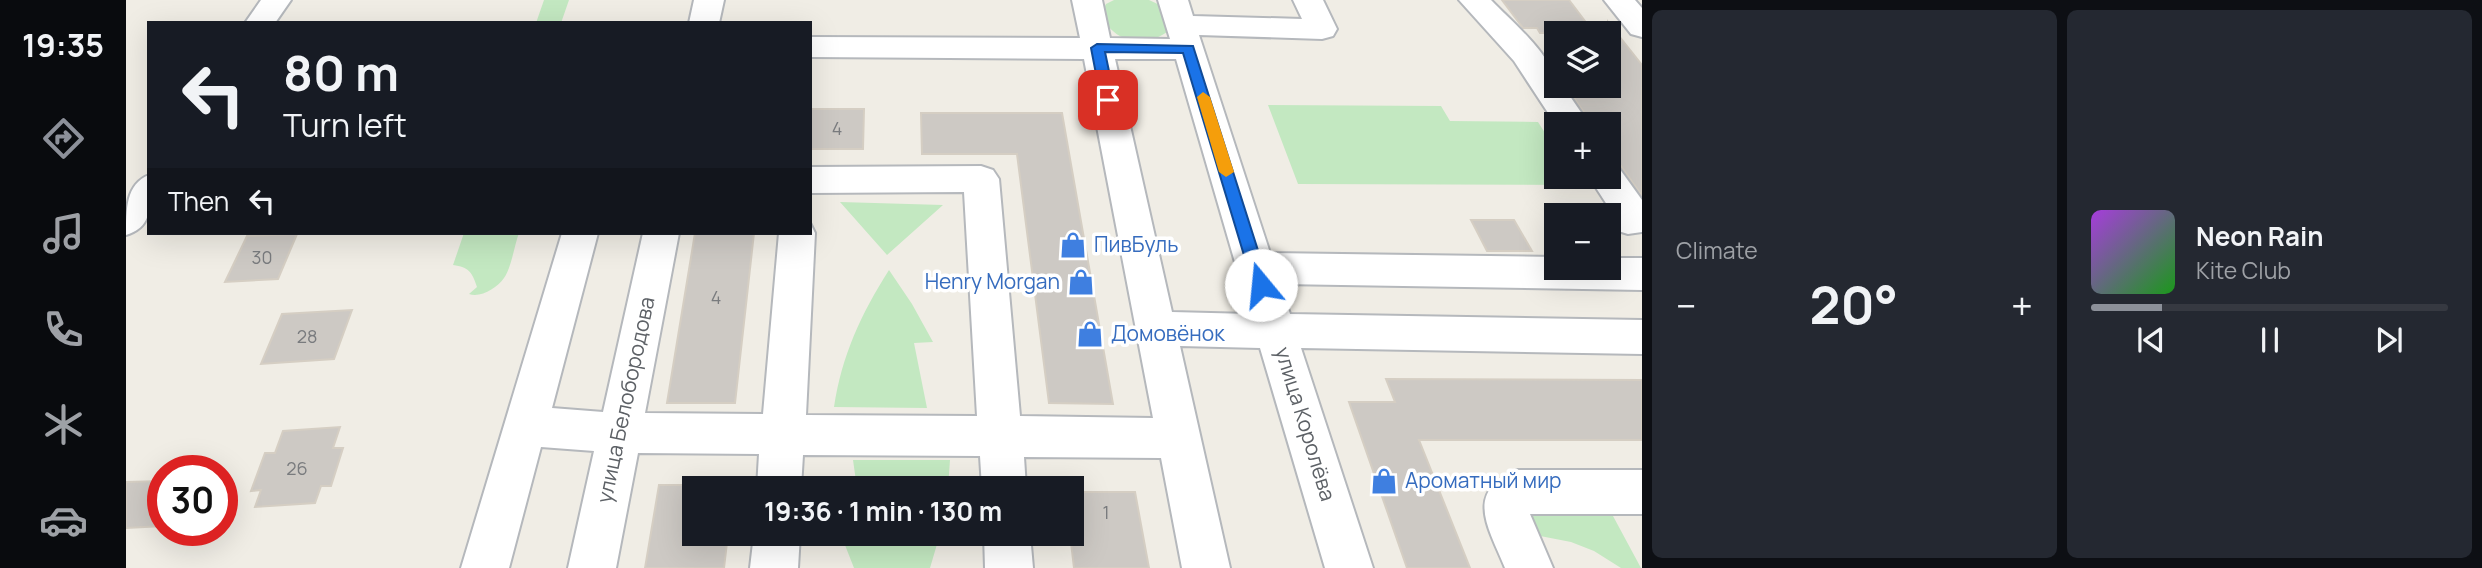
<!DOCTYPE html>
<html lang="en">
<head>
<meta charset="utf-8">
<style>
  body { margin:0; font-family:Manrope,sans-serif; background:#242831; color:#f1f3f6; height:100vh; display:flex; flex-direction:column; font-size:26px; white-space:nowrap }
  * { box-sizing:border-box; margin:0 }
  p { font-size:23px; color:#9ea1a6 }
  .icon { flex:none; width:38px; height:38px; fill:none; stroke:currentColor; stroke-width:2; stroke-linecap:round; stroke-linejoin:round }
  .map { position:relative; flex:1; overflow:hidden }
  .side { display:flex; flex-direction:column; gap:10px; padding:10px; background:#0d0f14; width:840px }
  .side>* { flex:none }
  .hud { position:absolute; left:21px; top:21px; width:665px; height:214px; border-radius:0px; box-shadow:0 7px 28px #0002; background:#171b24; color:#f1f3f6; overflow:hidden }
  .controls { position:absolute; left:1418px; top:21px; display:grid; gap:14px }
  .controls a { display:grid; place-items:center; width:77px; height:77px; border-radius:0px; background:#171b24; box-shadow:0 7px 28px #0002; font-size:35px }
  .speed { position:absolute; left:21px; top:455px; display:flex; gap:14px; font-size:35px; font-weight:700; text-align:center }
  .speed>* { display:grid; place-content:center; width:91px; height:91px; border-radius:50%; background:#171b24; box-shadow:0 7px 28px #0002; line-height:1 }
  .speed .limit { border:10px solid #d22; background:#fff; color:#111 }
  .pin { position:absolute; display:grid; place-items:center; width:60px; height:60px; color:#fff; margin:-30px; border-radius:14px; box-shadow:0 4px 10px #0006 }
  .me { position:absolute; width:77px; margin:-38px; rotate:343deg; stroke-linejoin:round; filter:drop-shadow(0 0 5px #0008) }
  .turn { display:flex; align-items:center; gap:24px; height:147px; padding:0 21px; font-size:32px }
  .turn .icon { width:91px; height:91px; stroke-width:2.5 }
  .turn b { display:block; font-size:49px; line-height:60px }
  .then { display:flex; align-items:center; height:66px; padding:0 21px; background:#0003; gap:14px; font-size:26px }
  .big { font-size:52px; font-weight:700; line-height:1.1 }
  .side .widget { flex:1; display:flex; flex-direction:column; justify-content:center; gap:10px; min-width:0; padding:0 24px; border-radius:10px; background:#242831 }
  .song { display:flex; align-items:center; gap:21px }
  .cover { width:84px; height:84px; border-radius:10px; background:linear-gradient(135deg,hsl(280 70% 55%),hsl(120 70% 35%)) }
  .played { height:7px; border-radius:4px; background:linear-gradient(90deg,#8c9099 20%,#363941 20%) }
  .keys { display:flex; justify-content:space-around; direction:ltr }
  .heat { display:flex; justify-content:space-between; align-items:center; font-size:38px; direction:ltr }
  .side .tiles { flex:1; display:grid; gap:10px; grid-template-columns:repeat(2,1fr) }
  .trip { position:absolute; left:556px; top:476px; width:402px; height:70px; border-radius:0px; background:#171b24; box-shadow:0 7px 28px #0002; font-weight:700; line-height:70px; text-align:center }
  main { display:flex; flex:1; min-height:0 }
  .dock { display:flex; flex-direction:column; width:126px; justify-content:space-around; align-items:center; background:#090b0e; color:#9ea1a6 }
  .dock .icon { width:49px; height:49px }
  .dock .selected { color:#8c9099 }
  .dock b { font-size:32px; color:#f1f3f6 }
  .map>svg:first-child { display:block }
  .green { fill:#c3e8c1 }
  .building { fill:#cdc9c4; stroke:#d5cec3; stroke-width:2 }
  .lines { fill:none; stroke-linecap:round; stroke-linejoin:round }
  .minor-casing { stroke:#b5b8bc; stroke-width:4 }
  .minor { fill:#fff; fill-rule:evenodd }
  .route { fill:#1a73e8; stroke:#114b97; stroke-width:2 }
  .slow { fill:#f59e0b }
  .labels { text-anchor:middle; stroke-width:7; stroke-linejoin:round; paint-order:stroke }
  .number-label { font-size:18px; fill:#797b7e }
  .shop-label { font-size:21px; fill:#366cbe; stroke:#fff; text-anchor:start }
  .street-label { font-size:21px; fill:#5d6166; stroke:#fff }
</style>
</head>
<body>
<main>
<nav class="dock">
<b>19:35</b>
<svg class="icon selected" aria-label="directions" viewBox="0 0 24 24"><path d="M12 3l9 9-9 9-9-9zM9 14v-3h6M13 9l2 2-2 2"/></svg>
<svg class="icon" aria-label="music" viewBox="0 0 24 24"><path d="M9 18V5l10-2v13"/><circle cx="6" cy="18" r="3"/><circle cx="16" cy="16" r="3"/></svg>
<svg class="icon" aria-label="phone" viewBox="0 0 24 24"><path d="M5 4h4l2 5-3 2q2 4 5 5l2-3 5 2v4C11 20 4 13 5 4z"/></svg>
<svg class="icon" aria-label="climate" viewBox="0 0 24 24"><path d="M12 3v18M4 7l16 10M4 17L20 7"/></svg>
<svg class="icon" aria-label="car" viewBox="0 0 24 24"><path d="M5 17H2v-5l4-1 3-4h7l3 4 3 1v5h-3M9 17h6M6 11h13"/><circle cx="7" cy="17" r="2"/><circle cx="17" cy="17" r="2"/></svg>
</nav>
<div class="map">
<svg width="1516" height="568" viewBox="0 0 1516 568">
  <rect width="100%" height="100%" fill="#f0ede5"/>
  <path class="green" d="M418,0h25l-8,23h-25z
    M988,0h35l13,6 8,24c-25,19 -57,13 -69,-16l5,-10z
    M1142,105l173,1 9,15 88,1 18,28v27h17l5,8 -280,-1z
    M714,202l103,3 -56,50z
    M338,233h55c-5,13 -7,33 -15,45 -7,10 -23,20 -35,16l8,-7c-5,-15 -8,-20 -24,-22z
    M763,270l23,34 21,38 -19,1 13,65 -93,-1c8,-52 27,-93 55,-137z
    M727,460h97l-2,28h-91z
    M1480,503l35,65h-20l-27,-17 -23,-9 -36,-7 -7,-21 4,-6z
    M737,534h77l-10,34h-76l-11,-28 21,-1z"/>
  <path class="building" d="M1376,0h67l25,33h-54l-3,-5h-14z
    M1482,22l34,43v131l-21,-30 -13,-8v-34h-16l-26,-38h42z
    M684,109h54l-1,40h-53z
    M795,113h141l51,291 -64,-1 -32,-249h-95z
    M1345,220h43l18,31h-45z
    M569,233h59l-19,170h-68z
    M171,234l-19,45 -53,3 22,-46z
    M226,310l-18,49 -73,5 21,-50z
    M1260,379l256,1v60h-223l51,128h-63l-58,-166h46z
    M214,427l-7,21h10l-12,38h-10l-6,17 -60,4 6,-17 -10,1 14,-38h10l8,-22z
    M37,481v45l-37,2v-46z
    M533,485h36v49h33l-4,34h-79z
    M947,492h62l14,76h-75l-4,-34h3z"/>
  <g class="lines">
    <g class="minor-casing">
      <path id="minor" d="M135,0h30l-16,23h-30z
        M568,0h30l-5,23h-30z
        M946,0h30l8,38 60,1 -12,-39h30l5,16 109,3 -9,-19h30l14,29 -4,7 -11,3 -123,-4 71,218 286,4v11h52v-10h34v32l-362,-6 10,30 352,6v34l-341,-6 72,220h-48l-65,-220 -80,-2 50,222h-48l-21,-110 -137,-1 2,31h-44l-2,-32 -177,-1 -2,33h-44l2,-34 -121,-1 -22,115h-48l26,-117 -53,-4 -32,121h-48l101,-335h36l-46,175 51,4 40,-179h36l-34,180 118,1 16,-181h31v-10l5,10 -9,182 171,1 -13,-224 -154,1v-26l171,-1 12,4 6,9 21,237 133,2 -69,-359 -274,-2v-20l270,1zM989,59h61l74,255 -78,-2z
        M1333,0h32c19,20 65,58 65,86h7l26,38 -33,1 -42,-64z
        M1478,0h31l7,8v29l-11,-3z
        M1482,164l11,4 23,32v32l-14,2 -13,-4 -5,-10 3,-6 -24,-37h19z
        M23,175c0,26 7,51 -23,60 0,-26 0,-51 23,-60z
        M1391,470h125v44h-112l23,54h-48c-16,-40 -42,-76 12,-98z
        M628,534h46l-2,34h-48z
        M858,534h46l3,34h-48z"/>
    </g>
    <use href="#minor" class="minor"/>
  </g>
  <path class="route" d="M971,44l96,2 76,239 -2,5 -6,2 -8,-7 -70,-232 -78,-1 10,48 -7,5 -7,-5 -10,-52z"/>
  <path class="slow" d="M1077,92l7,5 24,75 -8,5 -7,-5 -22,-75z"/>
  <defs>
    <g id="shop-bare" transform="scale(2.1)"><path d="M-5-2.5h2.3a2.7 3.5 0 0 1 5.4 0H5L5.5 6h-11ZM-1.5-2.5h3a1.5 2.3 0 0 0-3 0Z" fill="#3f7fe0" stroke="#fff" stroke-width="2.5" paint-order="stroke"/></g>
  </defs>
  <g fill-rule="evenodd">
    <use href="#shop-bare" x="947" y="245"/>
    <use href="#shop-bare" x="955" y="282"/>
    <use href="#shop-bare" x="964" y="334"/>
    <use href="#shop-bare" x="1258" y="481"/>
  </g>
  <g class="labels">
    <g class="number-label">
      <text x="711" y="135">4</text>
      <text x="136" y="264">30</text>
      <text x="590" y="304">4</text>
      <text x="181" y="343">28</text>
      <text x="171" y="475">26</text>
      <text x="980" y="519">1</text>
    </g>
    <g class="shop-label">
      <text x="968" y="252">ПивБуль</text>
      <text x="934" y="289" text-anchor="end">Henry Morgan</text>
      <text x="985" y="341">Домовёнок</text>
      <text x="1279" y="488">Ароматный мир</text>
    </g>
    <g class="street-label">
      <text transform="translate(500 400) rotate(-78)" y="7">улица Белобородова</text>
      <text transform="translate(1179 424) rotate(73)" y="7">улица Королёва</text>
    </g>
  </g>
</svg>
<div class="controls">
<a><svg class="icon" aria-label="layers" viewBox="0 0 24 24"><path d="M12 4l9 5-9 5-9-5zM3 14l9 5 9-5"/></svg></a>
<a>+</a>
<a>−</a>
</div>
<div class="speed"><div class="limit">30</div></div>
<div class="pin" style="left:982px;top:100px;background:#d93025"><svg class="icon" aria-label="arrive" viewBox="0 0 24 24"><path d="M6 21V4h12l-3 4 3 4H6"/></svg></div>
<svg class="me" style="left:1135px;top:285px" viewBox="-20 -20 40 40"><circle r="19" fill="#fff"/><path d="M0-13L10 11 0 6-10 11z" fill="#1a73e8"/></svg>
<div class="trip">19:36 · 1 min · 130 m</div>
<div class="hud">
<div class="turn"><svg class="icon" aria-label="left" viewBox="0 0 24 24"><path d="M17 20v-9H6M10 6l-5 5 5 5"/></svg><div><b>80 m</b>Turn left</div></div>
<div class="then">Then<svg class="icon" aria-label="left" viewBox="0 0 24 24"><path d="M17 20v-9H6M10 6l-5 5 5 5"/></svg></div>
</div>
</div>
<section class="side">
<div class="tiles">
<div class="widget"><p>Climate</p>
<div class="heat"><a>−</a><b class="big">20°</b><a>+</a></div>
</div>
<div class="widget">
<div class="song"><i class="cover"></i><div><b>Neon Rain</b><p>Kite Club</p></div></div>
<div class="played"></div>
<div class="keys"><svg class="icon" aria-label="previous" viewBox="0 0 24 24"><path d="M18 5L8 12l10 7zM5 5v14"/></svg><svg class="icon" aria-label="pause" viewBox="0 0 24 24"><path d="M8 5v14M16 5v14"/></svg><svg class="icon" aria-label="next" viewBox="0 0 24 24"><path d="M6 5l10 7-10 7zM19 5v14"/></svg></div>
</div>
</div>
</section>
</main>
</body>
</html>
